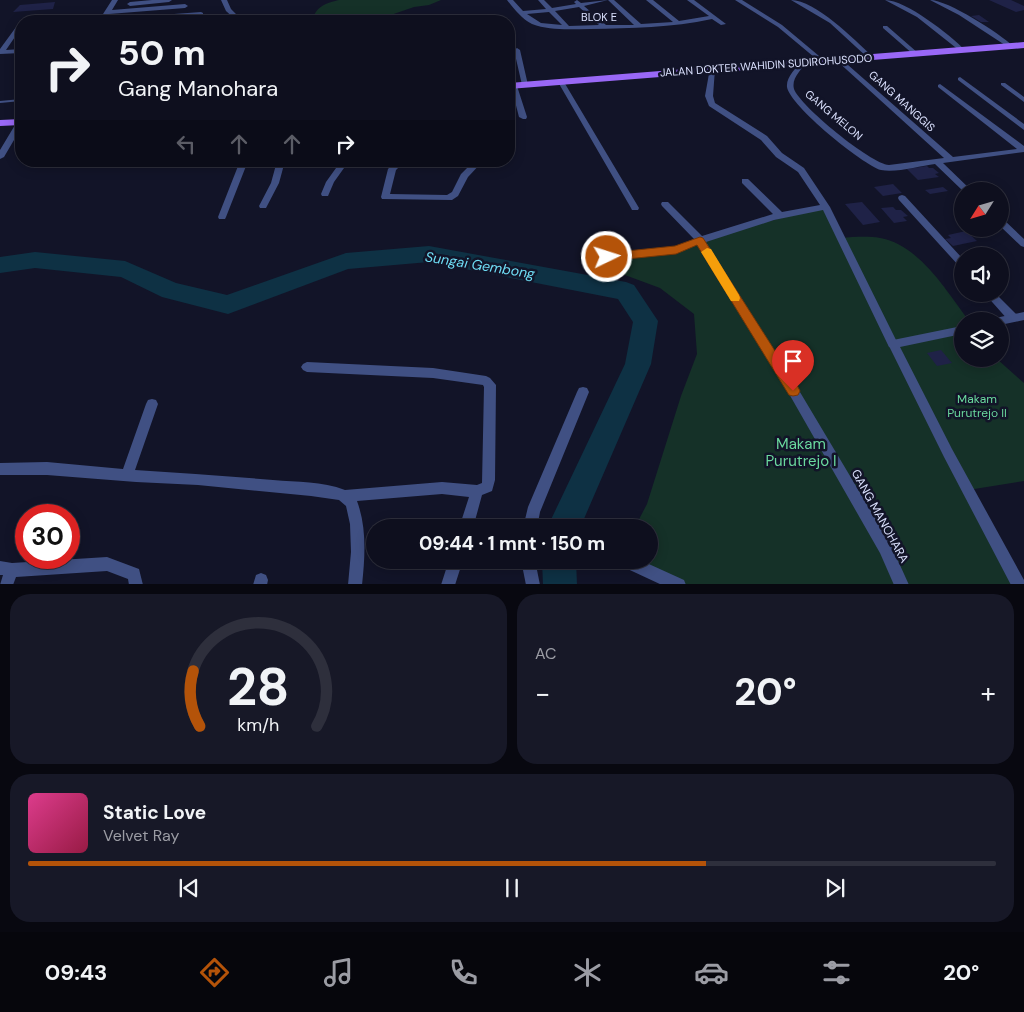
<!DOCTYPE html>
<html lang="id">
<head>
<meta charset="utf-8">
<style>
  body { margin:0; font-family:"DM Sans",sans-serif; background:#171827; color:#f1f3f6; height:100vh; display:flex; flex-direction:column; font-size:19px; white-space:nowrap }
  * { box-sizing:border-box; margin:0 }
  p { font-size:16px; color:#9b9ca4 }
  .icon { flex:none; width:28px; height:28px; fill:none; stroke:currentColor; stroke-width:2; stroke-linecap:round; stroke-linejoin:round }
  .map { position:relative; height:584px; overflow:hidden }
  .sheet { display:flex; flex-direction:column; gap:10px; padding:10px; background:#080810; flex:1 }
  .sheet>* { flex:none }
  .hud { position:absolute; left:15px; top:15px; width:500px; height:152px; border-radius:20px; box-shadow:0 2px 12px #0003,0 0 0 1px #2e2f3c; background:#0e0f1e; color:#f1f3f6; overflow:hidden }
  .needle { width:32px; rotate:233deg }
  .controls { position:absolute; left:954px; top:182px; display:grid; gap:10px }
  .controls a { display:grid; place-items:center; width:55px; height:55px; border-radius:50%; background:#0e0f1e; box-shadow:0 2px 12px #0003,0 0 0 1px #2e2f3c; font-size:25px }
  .speed { position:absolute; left:15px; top:504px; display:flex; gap:10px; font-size:25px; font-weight:700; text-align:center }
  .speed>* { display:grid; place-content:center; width:65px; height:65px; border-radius:50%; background:#0e0f1e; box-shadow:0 2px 12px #0003,0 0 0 1px #2e2f3c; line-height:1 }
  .speed .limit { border:8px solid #d22; background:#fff; color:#111 }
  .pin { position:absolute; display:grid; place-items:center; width:42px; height:42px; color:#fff; margin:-51px -21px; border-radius:50% 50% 50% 0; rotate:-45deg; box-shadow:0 0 5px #0007 }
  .pin .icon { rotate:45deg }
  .me { position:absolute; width:55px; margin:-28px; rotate:86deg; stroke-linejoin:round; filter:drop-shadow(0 0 4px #0008) }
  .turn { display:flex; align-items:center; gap:18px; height:105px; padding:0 20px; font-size:22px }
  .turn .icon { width:65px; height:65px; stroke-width:2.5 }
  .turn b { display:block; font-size:35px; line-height:42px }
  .lanes { display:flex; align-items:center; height:48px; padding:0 20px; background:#0003; justify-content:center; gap:25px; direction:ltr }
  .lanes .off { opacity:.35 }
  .big { font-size:38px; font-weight:700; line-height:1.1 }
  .sheet .tile { flex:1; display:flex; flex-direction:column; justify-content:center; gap:8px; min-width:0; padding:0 18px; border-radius:20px; background:#171827 }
  .sheet .dial { align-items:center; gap:0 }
  .dial svg { height:130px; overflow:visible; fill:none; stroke:#2e2f3c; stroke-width:7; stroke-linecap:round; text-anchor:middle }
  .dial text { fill:#f1f3f6; stroke:none }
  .song { display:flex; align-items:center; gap:15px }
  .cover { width:60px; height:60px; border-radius:8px; background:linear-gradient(135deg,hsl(330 70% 55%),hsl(340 70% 35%)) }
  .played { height:5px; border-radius:2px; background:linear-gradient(90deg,#b45309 70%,#2e2f3c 70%) }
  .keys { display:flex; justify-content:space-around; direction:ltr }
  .heat { display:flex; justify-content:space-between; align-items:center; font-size:28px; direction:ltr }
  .sheet .tiles { flex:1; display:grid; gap:10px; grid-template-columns:1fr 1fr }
  .tile:last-child { grid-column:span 2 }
  .trip { position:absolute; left:366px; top:519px; width:292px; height:50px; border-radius:25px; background:#0e0f1e; box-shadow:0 2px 12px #0003,0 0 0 1px #2e2f3c; font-weight:700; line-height:50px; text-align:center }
  .tab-bar { display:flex; height:80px; justify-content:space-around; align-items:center; background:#06060c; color:#9b9ca4 }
  .tab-bar .icon { width:35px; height:35px }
  .tab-bar .on { color:#b45309 }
  .tab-bar b { font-size:22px; color:#f1f3f6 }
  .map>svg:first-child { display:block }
  .green { fill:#153128 }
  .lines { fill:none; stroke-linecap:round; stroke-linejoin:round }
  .river { fill:#0e3144; fill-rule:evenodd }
  .building { fill:#1f2247 }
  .service { fill:#405083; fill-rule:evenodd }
  .minor { fill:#405083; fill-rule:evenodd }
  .tertiary { fill:#405083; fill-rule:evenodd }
  .primary { fill:#9968f6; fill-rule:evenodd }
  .route { fill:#b45309; stroke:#753606 }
  .slow { fill:#f59e0b }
  .labels { text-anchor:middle; stroke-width:5; stroke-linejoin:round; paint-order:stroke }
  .far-street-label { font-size:11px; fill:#dae0fd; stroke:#121428 }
  .park-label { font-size:12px; fill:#6ad99e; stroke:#121428 }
  .street-label { font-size:12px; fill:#dae0fd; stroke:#121428 }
  .water-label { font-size:14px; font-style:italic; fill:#6fdef6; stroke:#121428 }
  .near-park-label { font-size:15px; fill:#6ad99e; stroke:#121428 }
</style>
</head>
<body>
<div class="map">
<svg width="1024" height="585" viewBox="0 0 1024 585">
  <rect width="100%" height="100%" fill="#121428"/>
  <path class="green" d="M339,0h102l-12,5 -15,2 -41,14h-61c4,-15 14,-18 27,-21z
    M826,207l15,31c13,-1 27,-2 39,0 40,7 67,54 89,83h-7v38h35l27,24v98l-56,9 51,94h-340l-55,-24h26v-32l-15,-1 12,-23 34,-108 16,-42 -3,-40 -34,-26 -81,-30 97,-8 38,-15z"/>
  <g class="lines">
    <path class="river" d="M429,246l197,36 8,3 24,36 -7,43 -71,164h-33l78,-164 8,-42 -15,-23 -189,-37 -81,7 -120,45 -66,-17 -41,-20 -86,-9 -35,5v-16l35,-5 90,9 51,22 51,12 119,-42z
      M542,560h34l1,25h-34z"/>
  </g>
  <path class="building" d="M989,0h22l13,6v4l-8,2z
    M55,2l-2,7 -40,3 7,-7z
    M979,15l10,7h-8l-10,-6z
    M927,166l2,2h4l6,5 -4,1 4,3 -21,3 -11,-11z
    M893,184l9,9 -19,3 -9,-9z
    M943,187l5,4 -18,3 -5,-4z
    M862,202l18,20 -17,3 -18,-21z
    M893,207l3,3h5l7,6 -5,1 4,4 -13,2 -13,-15z
    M966,231l11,10 -24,5 -8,-7 6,-1 -3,-3z
    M941,350l11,13 -15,3 -10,-13z"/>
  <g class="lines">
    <path class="service" d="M21,99v2l-21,2v-2z"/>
    <path class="minor" d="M112,0h6l-6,10 73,-6 3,2 -3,2 -76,6 -1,3 -2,1 -53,3h-27l3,-2 74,-5z
      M152,0h20l-3,2 -39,4 -3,-2 3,-2z
      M221,0h6l4,9 12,12h-6l-11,-10z
      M507,0h6l10,11 23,-2 -8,-9h6l8,8 24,-4 -2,-2 3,-2 4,3 27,-3 -24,6 22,19h28l-26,-25h6l27,24 32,-2 -27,-22h7l26,21 30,-5 -22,-16h7l32,24 -5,1 -9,-6c-41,9 -80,9 -122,10 -19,0 -40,2 -58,-5 -10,-5 -18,-15 -25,-24zM579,7l20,18 -30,1 -14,-15zM549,12l13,13 -21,-2 -14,-9z
      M735,0h7l40,25 43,36 -5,1 -42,-35z
      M791,0c24,0 64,40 81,56v2h-4l-38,-35z
      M885,0c21,0 65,35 80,50l-5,1 -43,-34z
      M930,0c18,0 69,33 83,46l-5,1 -49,-32z
      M201,12l2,1v2l-75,6h-24l3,-2z
      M21,22v6l-15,22 15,-1v4l-21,1v-5l19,-26z
      M883,26h4l31,27v2h-4l-31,-27z
      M517,48l3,2 8,35 -3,2 -3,-2 -8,-35z
      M836,58h4l113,99 64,-8 -79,-62v-2l2,-1 84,62v6l-81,11 29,28h-9l-28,-27c-15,2 -39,9 -54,6 -18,-5 -91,-64 -94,-83 -1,-10 9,-19 15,-26l5,1c-5,7 -16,16 -13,27 6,17 77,75 95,76l55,-7 -108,-98z
      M710,68l5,1 -2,27 2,7 52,33 15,17 22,15 26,39 68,137 -1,3 -4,1 -4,-1 -66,-137 -49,10 -68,22 82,130 102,171 19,42h-15l-14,-32 -100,-175 -82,-134 -22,9 -69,7 -5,-3 5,-3 68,-7 19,-8 -32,-33 -1,-2 1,-2h6l34,34 71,-22 -31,-31v-4h6l34,33 38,-7 -22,-33 -22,-15 -15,-17 -52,-34 -4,-10z
      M960,77l64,47v6l-66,-50v-2z
      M561,80l3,2 75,126 -1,2h-6l-1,-2 -73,-126z
      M1001,83h4l19,14v5l-23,-17z
      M512,85l5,1 10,31 -1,2h-3l-4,-2 -8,-31z
      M18,120h3v8l-17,29 -4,2v-9z
      M240,161h8l-22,56 -1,2h-6l-1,-2z
      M277,161h8l-6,22 -13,25h-6l-1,-2 12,-23z
      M341,161h8l-15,21 -6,14h-6l-1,-2 5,-12z
      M396,161h9l-9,9 -6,24 57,1 5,-3 9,-18 13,-13h9l-15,16 -10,19 -6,4 -70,-1 -1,-2 7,-28z
      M902,195l3,1 57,62v9l-3,-1 -60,-66 -1,-2 1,-2z
      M1000,218l3,1 21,20v8l-3,-1 -21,-20z
      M985,294h11l21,21 1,3 -1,3h-8z
      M307,362l126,6 53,8 4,2 6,7 -1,95 -3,11 -10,4 -9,33h-14l10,-31 -27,-3 -85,7c10,27 8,56 5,84h-14l3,-33 -1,-28 -4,-18 -7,-6 -28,-4 -113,-11 -62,-3 -89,-7h-47v-12l47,-1 76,7 23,-65 2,-4 4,-1 4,1 2,4 -23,66c46,3 92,6 138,10 24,2 49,1 72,10l97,-8 35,3 5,-2 2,-96 -1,-2 -50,-7 -126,-6 -4,-2 -2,-3 2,-3z
      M583,387l4,1 2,4 -49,120 -3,16h-14l5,-21 49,-115 2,-4z
      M107,557l32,12 4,16h-14l-1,-6 -21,-8 -91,6 -3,8h-13l3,-10h-3v-14l12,2z
      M449,560h14l-8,25h-14z
      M521,560h14l5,25h-14z
      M617,560h23l44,20 2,5h-24l-43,-20z
      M261,573l5,2 2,5 -1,5h-14l3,-10z"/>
    <path class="tertiary" d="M1024,312v8l-24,5v-4h-5l1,-3 4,-1z
      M962,326v8l-62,13 52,102 72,131v5h-13l-67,-128 -56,-113 1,-3 4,-1z"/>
    <path class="primary" d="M1024,42v6l-515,41v-6z
      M21,119v6l-21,1v-6z"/>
  </g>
  <path class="route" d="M700,237l3,1 95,149 2,4 -2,4 -5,1 -4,-1 -92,-150 -21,9 -69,7 -5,-4 5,-4 68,-7z"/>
  <path class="slow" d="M707,248l4,1 28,46 1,3 -1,3h-8l-30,-49z"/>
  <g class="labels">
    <g class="far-street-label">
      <text x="599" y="21">BLOK E</text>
      <text transform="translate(766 65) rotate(-4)" y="4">JALAN DOKTER WAHIDIN SUDIROHUSODO</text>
      <text transform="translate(902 101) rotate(42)" y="4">GANG MANGGIS</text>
      <text transform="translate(834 115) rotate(40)" y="4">GANG MELON</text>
    </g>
    <g class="park-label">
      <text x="977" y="403">Makam<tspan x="977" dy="14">Purutrejo II</tspan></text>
    </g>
    <g class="street-label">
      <text transform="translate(880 516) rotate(61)" y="4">GANG MANOHARA</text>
    </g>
    <g class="water-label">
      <text transform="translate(480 265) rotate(9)" y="5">Sungai Gembong</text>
    </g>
    <g class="near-park-label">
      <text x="801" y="449">Makam<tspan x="801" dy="17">Purutrejo I</tspan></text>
    </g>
  </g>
</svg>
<div class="controls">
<a><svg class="needle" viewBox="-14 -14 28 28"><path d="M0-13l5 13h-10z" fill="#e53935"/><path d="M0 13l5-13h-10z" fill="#9b9ca4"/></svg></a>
<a><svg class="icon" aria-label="sound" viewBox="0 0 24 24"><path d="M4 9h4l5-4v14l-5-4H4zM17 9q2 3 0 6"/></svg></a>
<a><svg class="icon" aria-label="layers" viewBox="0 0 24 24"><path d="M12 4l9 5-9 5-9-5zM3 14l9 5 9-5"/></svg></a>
</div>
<div class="speed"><div class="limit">30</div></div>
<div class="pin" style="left:793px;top:391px;background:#d93025"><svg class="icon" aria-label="arrive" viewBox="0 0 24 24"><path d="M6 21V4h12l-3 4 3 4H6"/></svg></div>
<svg class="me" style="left:607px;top:257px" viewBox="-20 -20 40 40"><circle r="17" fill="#b45309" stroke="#fff" stroke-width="3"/><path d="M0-11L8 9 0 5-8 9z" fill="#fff"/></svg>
<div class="trip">09:44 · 1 mnt · 150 m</div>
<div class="hud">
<div class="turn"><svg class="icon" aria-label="right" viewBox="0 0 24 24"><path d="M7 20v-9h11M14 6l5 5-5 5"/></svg><div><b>50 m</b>Gang Manohara</div></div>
<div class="lanes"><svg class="icon off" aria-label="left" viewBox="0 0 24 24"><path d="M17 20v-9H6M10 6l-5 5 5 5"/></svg><svg class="icon off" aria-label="ahead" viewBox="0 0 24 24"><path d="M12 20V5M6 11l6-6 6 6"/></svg><svg class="icon off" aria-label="ahead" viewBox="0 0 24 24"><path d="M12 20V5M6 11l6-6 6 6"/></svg><svg class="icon" aria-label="right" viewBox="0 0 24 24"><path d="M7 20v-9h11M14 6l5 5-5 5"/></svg></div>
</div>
</div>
<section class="sheet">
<div class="tiles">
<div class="tile dial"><svg viewBox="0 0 100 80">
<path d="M14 69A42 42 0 1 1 86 69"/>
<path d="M14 69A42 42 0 0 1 10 35" stroke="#b45309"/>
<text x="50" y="56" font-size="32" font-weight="700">28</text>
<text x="50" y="72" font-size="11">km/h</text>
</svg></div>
<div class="tile"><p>AC</p>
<div class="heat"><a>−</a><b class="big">20°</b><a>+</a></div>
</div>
<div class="tile">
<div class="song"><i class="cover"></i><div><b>Static Love</b><p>Velvet Ray</p></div></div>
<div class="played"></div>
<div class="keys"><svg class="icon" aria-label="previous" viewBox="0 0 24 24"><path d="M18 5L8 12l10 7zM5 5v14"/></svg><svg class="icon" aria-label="pause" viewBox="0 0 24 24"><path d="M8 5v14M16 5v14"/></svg><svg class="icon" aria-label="next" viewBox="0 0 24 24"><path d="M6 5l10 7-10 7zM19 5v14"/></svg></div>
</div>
</div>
</section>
<nav class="tab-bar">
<b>09:43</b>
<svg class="icon on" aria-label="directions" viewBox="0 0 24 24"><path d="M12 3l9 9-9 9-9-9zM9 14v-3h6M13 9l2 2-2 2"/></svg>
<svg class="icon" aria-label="music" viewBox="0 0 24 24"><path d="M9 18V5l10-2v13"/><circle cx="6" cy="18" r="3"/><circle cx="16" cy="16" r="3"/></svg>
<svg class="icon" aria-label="phone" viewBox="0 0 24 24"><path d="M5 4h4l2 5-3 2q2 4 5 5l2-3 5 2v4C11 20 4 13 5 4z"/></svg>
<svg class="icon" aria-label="climate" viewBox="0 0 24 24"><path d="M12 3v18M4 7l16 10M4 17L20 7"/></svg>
<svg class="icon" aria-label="car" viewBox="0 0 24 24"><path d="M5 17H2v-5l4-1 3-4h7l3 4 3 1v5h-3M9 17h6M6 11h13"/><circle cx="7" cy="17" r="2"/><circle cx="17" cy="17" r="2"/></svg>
<svg class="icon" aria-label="filters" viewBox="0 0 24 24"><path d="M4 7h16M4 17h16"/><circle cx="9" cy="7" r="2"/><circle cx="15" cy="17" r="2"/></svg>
<b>20°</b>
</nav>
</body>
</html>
